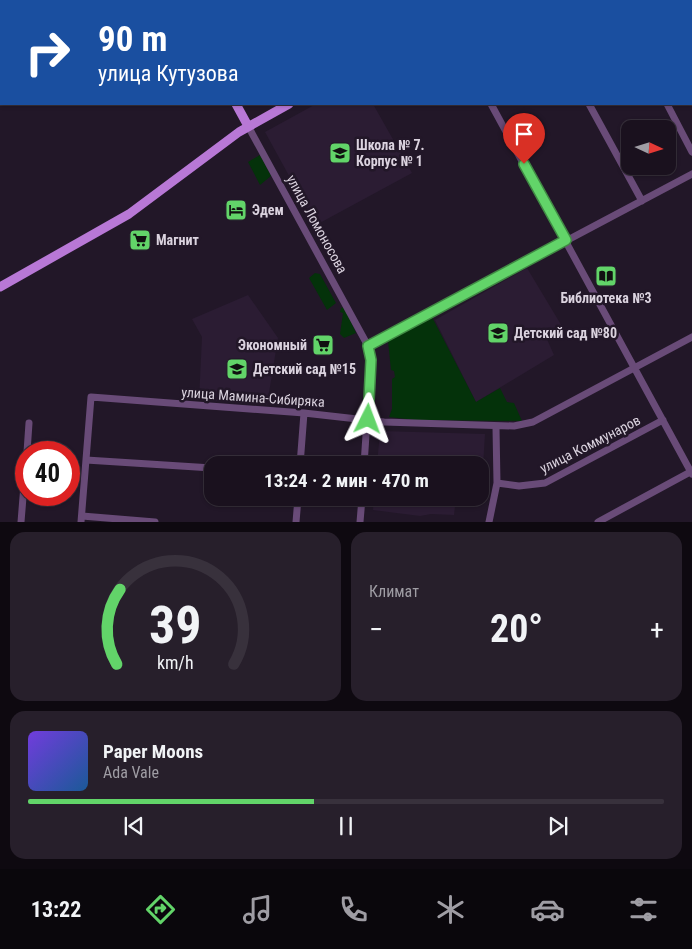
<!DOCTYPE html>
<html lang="ru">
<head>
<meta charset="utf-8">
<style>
  body { margin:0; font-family:"Roboto Condensed",sans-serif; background:#271f2b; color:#f1f3f6; height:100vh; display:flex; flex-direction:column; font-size:19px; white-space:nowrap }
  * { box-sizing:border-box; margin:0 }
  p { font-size:16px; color:#9f9da4 }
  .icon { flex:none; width:28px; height:28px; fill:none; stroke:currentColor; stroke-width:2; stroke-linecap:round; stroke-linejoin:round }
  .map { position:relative; height:522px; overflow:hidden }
  .side { display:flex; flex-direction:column; gap:10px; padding:10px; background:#0e0910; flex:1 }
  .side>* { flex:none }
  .banner { position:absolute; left:0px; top:0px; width:692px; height:105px; box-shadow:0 1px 4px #0004,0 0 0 1px #38313c; background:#1a4fa0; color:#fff; overflow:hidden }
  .needle { width:32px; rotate:94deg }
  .tools { position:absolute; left:621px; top:120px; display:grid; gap:10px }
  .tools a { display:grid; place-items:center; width:55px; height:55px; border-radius:10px; background:#1a111e; box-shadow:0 1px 4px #0004,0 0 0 1px #38313c; font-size:25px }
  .speed { position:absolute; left:15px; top:441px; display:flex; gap:10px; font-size:25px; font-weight:700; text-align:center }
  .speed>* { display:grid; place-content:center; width:65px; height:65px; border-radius:50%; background:#1a111e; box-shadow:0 1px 4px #0004,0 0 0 1px #38313c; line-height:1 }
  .speed .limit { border:8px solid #d22; background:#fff; color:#111 }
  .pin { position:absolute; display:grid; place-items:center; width:42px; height:42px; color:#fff; margin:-51px -21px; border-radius:50% 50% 50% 0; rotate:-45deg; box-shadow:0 0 5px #0007 }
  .pin .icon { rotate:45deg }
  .me { position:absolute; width:55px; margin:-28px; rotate:3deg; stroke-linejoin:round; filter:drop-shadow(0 0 4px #0008) }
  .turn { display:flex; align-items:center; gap:18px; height:105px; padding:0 15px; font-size:22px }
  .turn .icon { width:65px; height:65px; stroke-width:2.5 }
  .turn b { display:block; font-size:35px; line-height:42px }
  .big { font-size:38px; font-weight:700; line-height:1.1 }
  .side .tile { flex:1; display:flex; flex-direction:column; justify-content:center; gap:8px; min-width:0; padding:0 18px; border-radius:15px; background:#271f2b }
  .side .dial { align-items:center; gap:0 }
  .dial svg { height:130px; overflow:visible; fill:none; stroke:#38313c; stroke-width:7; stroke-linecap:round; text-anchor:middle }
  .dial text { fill:#f1f3f6; stroke:none }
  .song { display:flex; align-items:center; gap:15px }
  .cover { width:60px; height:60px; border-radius:8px; background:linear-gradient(135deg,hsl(260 70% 55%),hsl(210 70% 35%)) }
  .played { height:5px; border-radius:2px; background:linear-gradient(90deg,#62d469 45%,#38313c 45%) }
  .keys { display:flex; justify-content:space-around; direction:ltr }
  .heat { display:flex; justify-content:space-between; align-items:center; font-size:28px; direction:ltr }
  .side .tiles { flex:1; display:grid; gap:10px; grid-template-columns:1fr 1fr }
  .tile:last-child { grid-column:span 2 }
  .trip { position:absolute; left:204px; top:456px; width:285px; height:50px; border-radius:15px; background:#1a111e; box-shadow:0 1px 4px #0004,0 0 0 1px #38313c; font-weight:700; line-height:50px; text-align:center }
  .tabs { display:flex; height:80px; justify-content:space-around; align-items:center; background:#0a070c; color:#9f9da4 }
  .tabs .icon { width:35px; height:35px }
  .tabs .current { color:#62d469 }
  .tabs b { font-size:22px; color:#f1f3f6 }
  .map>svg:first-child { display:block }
  .built { fill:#2b1c33 }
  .green { fill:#04320a }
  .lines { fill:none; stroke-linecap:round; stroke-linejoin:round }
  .minor { stroke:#694b78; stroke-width:7 }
  .major { stroke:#b878d6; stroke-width:9 }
  .route-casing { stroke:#408a44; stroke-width:12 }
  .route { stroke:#62d469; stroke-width:9 }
  .labels { text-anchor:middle; stroke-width:5; stroke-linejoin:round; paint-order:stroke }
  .poi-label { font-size:14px; font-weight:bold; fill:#dbd3df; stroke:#221728; text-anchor:start }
  .street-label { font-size:14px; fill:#dbd3df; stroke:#221728 }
</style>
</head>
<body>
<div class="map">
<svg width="692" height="522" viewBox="0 0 692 522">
  <rect width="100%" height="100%" fill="#221728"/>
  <path class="built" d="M316,104h57l39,69 -96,52 -51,-93z
    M527,268l36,60 -17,9 8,18 -78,47 -41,-82z
    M248,295l30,43 -11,67 -68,-5 3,-63 -10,-18z
    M380,431l105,3 -4,65 -25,-1 -2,17 -23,-1 -11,2 -47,-6 1,-12h106v-33h-103z"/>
  <path class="green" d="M260,155l11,21 -11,9 -12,-23z
    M315,273l5,1 16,29 -9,7 -18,-32z
    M344,307l12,26 -12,5 -4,-4 3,-21 -3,-1 1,-4z
    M432,317l44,85 24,-14 7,14 7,1 8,18 -107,-1 -26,-3 3,-8v-30l3,-2 -1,-6 -3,-1 -3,-29z"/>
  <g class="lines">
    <path class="minor" d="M681,0v1
      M691,20l1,1
      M491,104l201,370
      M589,104l53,97
      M667,104l25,48
      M248,126l120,220 3,13 -7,106
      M368,346l324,-172
      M27,452l2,-29
      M86,460l126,8
      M300,465l4,-52
      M497,483l22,3 26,-3 118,-63
      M82,516l73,6
      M21,522l5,-62
      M81,522l10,-125 213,16 80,9 130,4 19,-4 159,-85
      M296,522l2,-24
      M360,522l2,-24
      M489,522l8,-39 -1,-55
      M598,522l94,-51"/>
    <path class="major" d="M180,0l1,1
      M478,1l2,-1
      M236,104l12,22
      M0,287l129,-73 110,-82 50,-28"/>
  </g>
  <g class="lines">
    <g class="route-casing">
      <path id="route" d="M368,419l3,-59 -3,-14 198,-106 -42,-76"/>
    </g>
    <use href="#route" class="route"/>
  </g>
  <defs>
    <g id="school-square" transform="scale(1.125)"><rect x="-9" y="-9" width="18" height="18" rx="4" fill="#62d469" stroke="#221728"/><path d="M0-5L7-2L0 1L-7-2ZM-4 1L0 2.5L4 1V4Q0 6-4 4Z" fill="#111"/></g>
    <g id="hotel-square" transform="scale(1.125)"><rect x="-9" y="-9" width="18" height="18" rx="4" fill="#62d469" stroke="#221728"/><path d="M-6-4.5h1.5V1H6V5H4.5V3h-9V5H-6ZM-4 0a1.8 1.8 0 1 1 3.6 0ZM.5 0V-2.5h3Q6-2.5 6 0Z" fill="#111"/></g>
    <g id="supermarket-square" transform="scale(1.125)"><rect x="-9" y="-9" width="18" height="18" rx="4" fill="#62d469" stroke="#221728"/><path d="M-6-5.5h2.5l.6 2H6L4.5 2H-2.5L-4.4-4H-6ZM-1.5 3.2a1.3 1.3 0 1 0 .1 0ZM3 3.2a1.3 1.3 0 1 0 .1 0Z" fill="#111"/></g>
    <g id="library-square" transform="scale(1.125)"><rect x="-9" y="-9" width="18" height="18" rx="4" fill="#62d469" stroke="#221728"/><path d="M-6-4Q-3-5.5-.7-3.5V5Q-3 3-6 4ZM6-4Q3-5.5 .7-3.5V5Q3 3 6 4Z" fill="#111"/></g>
  </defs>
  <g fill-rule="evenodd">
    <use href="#school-square" x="340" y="153"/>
    <use href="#hotel-square" x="236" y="210"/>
    <use href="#supermarket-square" x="140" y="240"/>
    <use href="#library-square" x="606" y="276"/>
    <use href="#school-square" x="498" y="333"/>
    <use href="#supermarket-square" x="323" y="345"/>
    <use href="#school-square" x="237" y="369"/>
  </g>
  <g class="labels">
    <g class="poi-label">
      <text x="356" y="150">Школа № 7.<tspan x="356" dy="16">Корпус № 1</tspan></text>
      <text x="252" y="215">Эдем</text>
      <text x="156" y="245">Магнит</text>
      <text x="606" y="303" text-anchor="middle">Библиотека №3</text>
      <text x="514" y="338">Детский сад №80</text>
      <text x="307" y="350" text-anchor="end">Экономный</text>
      <text x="253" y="374">Детский сад №15</text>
    </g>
    <g class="street-label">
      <text transform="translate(317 224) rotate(61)" y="5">улица Ломоносова</text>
      <text transform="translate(253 397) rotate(4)" y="5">улица Мамина-Сибиряка</text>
      <text transform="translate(590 444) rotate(-27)" y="5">улица Коммунаров</text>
    </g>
  </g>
</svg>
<div class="tools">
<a><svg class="needle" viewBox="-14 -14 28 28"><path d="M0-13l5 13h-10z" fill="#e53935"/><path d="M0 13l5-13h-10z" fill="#9f9da4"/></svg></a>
</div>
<div class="speed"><div class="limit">40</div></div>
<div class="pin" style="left:524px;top:164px;background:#d93025"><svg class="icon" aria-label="arrive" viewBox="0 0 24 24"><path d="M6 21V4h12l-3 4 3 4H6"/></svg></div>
<svg class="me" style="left:368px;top:419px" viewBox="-20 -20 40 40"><path d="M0-17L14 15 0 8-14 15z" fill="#62d469" stroke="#fff" stroke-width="4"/></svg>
<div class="trip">13:24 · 2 мин · 470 m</div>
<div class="banner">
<div class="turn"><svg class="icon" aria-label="right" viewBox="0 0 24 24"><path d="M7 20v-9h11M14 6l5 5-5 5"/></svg><div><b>90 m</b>улица Кутузова</div></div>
</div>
</div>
<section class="side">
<div class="tiles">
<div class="tile dial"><svg viewBox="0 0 100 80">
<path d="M14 69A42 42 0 1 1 86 69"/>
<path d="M14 69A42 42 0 0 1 16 23" stroke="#62d469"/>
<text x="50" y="56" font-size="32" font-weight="700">39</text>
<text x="50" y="72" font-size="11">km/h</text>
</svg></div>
<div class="tile"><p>Климат</p>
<div class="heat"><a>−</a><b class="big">20°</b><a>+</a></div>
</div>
<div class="tile">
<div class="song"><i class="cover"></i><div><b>Paper Moons</b><p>Ada Vale</p></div></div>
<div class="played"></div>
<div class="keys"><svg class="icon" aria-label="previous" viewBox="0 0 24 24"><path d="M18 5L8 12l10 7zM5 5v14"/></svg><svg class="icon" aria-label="pause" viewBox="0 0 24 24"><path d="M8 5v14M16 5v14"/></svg><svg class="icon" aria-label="next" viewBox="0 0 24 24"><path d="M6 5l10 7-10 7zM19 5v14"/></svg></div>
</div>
</div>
</section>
<nav class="tabs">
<b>13:22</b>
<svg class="icon current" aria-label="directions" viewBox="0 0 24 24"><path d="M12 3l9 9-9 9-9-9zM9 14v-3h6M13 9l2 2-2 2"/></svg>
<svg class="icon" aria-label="music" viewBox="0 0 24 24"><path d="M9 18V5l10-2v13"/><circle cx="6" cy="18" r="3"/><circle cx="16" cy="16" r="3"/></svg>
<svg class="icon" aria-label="phone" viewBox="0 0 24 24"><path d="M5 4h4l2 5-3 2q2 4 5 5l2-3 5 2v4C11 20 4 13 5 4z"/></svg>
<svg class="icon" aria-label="climate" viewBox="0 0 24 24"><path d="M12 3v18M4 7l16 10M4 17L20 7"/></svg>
<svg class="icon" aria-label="car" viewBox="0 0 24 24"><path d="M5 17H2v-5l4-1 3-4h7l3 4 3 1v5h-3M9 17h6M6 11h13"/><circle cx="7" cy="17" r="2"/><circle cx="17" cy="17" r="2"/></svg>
<svg class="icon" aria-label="filters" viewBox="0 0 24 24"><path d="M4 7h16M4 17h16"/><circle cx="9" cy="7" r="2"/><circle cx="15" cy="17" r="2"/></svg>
</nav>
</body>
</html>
